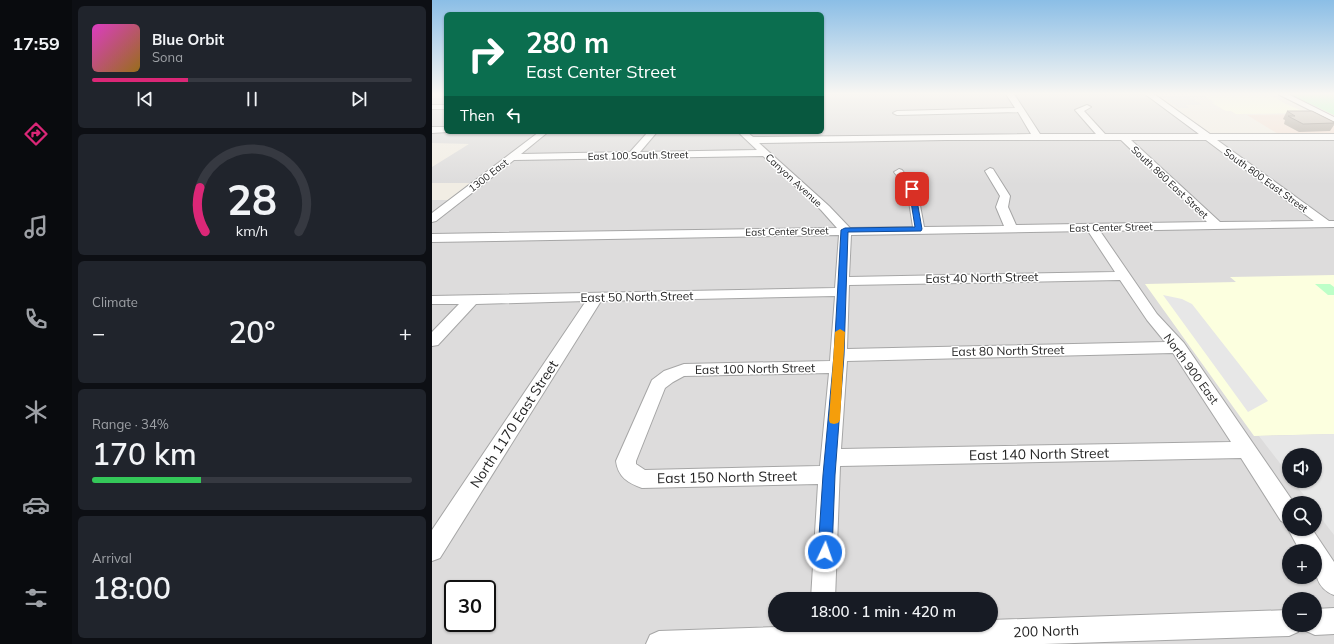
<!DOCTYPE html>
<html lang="en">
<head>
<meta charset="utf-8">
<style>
  body { margin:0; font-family:Mulish,sans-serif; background:#20242c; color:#f1f3f6; height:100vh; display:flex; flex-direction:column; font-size:15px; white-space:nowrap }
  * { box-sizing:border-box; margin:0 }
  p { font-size:13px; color:#9ea1a6 }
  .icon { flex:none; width:22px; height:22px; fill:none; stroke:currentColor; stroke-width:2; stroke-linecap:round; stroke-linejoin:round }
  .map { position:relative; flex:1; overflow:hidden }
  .details { display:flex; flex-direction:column; gap:6px; padding:6px; background:#0d0f14; width:360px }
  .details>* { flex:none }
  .banner { position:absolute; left:12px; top:12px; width:380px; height:122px; border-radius:6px; box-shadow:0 1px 3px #0004; background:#0b6e4f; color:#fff; overflow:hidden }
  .fabs { position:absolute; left:850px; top:448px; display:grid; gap:8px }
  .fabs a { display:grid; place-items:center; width:40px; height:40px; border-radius:50%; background:#171b24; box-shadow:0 1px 3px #0004; font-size:20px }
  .speed { position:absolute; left:12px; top:580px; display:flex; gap:8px; font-size:20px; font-weight:700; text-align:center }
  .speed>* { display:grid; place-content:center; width:52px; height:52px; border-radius:50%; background:#171b24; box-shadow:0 1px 3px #0004; line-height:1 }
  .speed .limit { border:2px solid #111; border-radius:6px; background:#fff; color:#111 }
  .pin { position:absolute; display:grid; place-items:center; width:34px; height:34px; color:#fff; margin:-17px; border-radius:8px; box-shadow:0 2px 6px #0006 }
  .me { position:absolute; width:44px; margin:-22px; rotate:3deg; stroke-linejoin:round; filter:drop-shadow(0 0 3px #0008) }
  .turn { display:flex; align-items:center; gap:14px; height:84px; padding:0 16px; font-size:18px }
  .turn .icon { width:52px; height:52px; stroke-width:2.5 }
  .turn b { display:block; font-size:28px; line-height:34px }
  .then { display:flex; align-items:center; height:38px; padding:0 16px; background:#0003; gap:8px; font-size:15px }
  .big { font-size:30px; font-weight:600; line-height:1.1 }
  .details .card { flex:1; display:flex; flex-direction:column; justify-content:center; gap:6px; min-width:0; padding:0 14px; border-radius:6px; background:#20242c }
  .details .dial { align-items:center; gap:0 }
  .dial svg { height:104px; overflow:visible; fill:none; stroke:#363941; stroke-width:7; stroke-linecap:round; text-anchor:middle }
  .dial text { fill:#f1f3f6; stroke:none }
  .song { display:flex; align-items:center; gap:12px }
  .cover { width:48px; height:48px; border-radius:6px; background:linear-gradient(135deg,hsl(310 70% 55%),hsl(40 70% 35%)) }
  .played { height:4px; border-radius:2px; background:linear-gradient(90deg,#db2777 30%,#363941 30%) }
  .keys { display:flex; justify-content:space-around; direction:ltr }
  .heat { display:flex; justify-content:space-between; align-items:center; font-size:22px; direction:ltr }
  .charge { height:6px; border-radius:3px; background:linear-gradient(90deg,#34c759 34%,#363941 0) }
  .trip { position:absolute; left:336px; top:592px; width:230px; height:40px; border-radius:20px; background:#171b24; box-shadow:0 1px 3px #0004; font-weight:600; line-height:40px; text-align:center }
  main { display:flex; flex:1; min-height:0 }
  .menu { display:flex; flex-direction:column; width:72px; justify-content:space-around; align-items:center; background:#090b0e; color:#9ea1a6 }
  .menu .icon { width:28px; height:28px }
  .menu .on { color:#db2777 }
  .menu b { font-size:18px; color:#f1f3f6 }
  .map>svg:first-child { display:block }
  .residential { fill:#dddcdc; fill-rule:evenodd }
  .education { fill:#fcffdf }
  .military { fill:#f4e1d6 }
  .park { fill:#bdffc8 }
  .parking { fill:#e7e7e7 }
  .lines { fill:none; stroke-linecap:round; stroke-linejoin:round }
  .minor-casing { stroke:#a6a6a6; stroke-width:2 }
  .minor { fill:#fff; fill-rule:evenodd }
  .wall { fill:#ada59d }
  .building { fill:#c9c0b7; stroke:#8d8680 }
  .route { fill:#1a73e8; stroke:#114b97 }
  .slow { fill:#f59e0b }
  .labels { text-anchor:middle; stroke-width:3; stroke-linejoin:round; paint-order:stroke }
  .far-street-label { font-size:10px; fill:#1f1f1f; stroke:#fff }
  .street-label { font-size:12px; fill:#1f1f1f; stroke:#fff }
  .near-street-label { font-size:14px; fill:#1f1f1f; stroke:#fff }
</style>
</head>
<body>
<main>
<nav class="menu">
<b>17:59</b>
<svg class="icon on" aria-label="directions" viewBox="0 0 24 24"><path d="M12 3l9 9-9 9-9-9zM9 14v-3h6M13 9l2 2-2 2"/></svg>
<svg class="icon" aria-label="music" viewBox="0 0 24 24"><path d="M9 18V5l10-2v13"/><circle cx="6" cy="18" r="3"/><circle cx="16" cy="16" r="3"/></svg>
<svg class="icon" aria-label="phone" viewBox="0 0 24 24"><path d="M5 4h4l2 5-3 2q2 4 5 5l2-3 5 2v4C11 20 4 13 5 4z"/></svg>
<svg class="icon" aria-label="climate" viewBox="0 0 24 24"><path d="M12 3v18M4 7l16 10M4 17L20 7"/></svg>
<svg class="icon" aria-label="car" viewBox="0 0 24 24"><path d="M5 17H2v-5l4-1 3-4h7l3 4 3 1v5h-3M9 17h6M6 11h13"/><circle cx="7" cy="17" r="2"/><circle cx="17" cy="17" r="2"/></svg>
<svg class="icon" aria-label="filters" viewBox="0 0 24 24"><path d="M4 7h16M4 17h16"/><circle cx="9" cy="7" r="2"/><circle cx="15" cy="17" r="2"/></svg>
</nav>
<section class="details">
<div class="card">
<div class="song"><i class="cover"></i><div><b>Blue Orbit</b><p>Sona</p></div></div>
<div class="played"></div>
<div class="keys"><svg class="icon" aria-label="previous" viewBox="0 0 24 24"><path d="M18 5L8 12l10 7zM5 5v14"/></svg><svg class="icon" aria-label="pause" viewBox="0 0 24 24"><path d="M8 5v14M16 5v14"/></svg><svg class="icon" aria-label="next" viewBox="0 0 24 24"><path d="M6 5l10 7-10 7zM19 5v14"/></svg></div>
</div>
<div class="card dial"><svg viewBox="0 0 100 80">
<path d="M14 69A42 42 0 1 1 86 69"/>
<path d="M14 69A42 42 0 0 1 10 35" stroke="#db2777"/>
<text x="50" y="56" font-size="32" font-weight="700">28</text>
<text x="50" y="72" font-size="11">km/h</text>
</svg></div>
<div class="card"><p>Climate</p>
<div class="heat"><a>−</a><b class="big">20°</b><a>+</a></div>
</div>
<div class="card"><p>Range · 34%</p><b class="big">170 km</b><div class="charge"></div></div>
<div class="card"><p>Arrival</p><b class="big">18:00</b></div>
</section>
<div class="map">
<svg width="902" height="644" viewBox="0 0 902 644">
  <rect width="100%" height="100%" fill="#f1ede4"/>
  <path class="residential" d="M390,94h327l60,44 125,-1v507h-902v-444h24l20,-17h-44v-16l37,-23 -37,-1v-45h14v34h376zM857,455h26v26h-26zM857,503h26v26h-26zM857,551h26v26h-26zM21,589h34v34h-34zM343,599h216v26h-216zM857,599h26v26h-26z"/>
  <path class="education" d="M770,94h67l17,10 21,9 -71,1 -5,-3h-5l-14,-8h3z
    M902,275v159l-80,2 -109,-152 91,-2 -6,-5z"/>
  <path class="military" d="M882,114l20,10v11h-54l-33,-20z"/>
  <path class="park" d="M857,94h45v21z
    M883,284h15l4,3v8h-6z"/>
  <path class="parking" d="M727,94h27l16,11h-16l3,3h-11z
    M731,295l19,4 10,5 76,97 -20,11z
    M902,434v101l-19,-25v-7h-5l-17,-22h22v-26h-26v20l-30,-39z"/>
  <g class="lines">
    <g class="minor-casing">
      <path id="minor" d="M574,94h8l26,40h56l-21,-24 12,-5 4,2 -7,4 21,23h94l-54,-40h9l56,40h124v6h-117l112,81h5v6l-234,4 57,83 27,29 110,160h-5v21l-8,-3 -40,-63 -401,8 -5,133h-24l7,-115 -176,4c-14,-5 -24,-11 -26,-27l36,-81 12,-9 20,-7 146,-3 5,-65 -234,5 -161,257 -8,3v-31l154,-229 -110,3 -38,41 -6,1v-14l27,-28h-27v-8l403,-8 4,-53 -407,7v-8l405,-6 -16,-18 -58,-54 -249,4 -78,61 -4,1v-9l107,-81h9l-27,22 109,-2 18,-20h9l-17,20 117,-2 -19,-18h9l6,5 278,-3 -13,-22 -121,3 -4,-2 4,-2 118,-3zM514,140h175l86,82 -191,3 -8,-18 2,-11 -17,-27 -3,-1 -5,3 15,25 -4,11 8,19 -80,1 -7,-38 -15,-19 -3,-1 -5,3 13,17 6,38 -63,1 -21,-22 -70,-63zM699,140h75l108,81 -94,1zM656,231l27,41 -266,5 2,-42zM688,280l27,40 18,22 -318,7 2,-64zM741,353l58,89 -390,7 6,-88zM397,373l-9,93 -175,4 -9,-6v-3l29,-73 8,-6 11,-6z
        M846,94h10l46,23v5z
        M0,105h14v4h-14z
        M0,127h14v5h2l-16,1z
        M857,527v2h23l22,33v33c-20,-8 -19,-25 -19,-44h-15l-12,-22z
        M902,608v26l-19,1 -9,-4 -2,-6h11v-16z
        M857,610v15h12l-3,7 -9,4 -245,8h-398l4,-9 9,-4 182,-6h150v-5z"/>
    </g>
    <use href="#minor" class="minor"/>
  </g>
  <path class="wall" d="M855,111l47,11v3l-4,6 -31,1 -15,-8 1,-4 -2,-1z"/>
  <path class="building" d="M855,111h25l22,11v1l-31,1 -15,-8h7z"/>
  <linearGradient id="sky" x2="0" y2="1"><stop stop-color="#8bbee6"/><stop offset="0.51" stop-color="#f9f7f3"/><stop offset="1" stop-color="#f9f7f3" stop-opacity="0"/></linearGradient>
  <rect width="902" height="184" fill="url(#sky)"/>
  <path class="route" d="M480,187l3,2 7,40 -1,2 -73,1 -4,123 -9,120 -3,77 -2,5 -5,2 -5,-2 -2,-5 5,-77 11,-120 7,-125 4,-2 70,-1 -6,-38z"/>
  <path class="slow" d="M408,329l5,3 -5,88 -2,3 -4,1 -4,-1 -1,-3 6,-88z"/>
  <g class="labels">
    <g class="far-street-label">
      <text transform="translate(206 155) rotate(-1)" y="4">East 100 South Street</text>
      <text transform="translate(56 175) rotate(-38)" y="4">1300 East</text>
      <text transform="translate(362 180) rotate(43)" y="4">Canyon Avenue</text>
      <text transform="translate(834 180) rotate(36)" y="4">South 800 East Street</text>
      <text transform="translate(738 182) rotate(43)" y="4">South 860 East Street</text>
      <text transform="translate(679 227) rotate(-1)" y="4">East Center Street</text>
      <text transform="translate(355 231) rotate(-1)" y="4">East Center Street</text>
    </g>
    <g class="street-label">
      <text transform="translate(550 278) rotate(-1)" y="4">East 40 North Street</text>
      <text transform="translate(205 297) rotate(-1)" y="4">East 50 North Street</text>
      <text transform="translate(576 351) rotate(-1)" y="4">East 80 North Street</text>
      <text transform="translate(323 369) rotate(-1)" y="4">East 100 North Street</text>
      <text transform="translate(759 369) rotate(54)" y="4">North 900 East</text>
    </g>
    <g class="near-street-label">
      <text transform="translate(82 424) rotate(-57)" y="5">North 1170 East Street</text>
      <text transform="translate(607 454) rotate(-1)" y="5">East 140 North Street</text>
      <text transform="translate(295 477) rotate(-1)" y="5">East 150 North Street</text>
      <text transform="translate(614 631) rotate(-2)" y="5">200 North</text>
    </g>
  </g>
</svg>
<div class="fabs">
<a><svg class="icon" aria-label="sound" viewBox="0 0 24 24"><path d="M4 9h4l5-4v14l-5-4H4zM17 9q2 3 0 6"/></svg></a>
<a><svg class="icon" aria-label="search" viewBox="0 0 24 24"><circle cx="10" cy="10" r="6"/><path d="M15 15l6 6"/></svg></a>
<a>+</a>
<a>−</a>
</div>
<div class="speed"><div class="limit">30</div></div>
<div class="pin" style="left:480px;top:189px;background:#d93025"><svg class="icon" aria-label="arrive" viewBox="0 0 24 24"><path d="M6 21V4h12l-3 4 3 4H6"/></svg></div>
<svg class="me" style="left:393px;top:552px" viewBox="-20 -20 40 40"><circle r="17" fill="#1a73e8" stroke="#fff" stroke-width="3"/><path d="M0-11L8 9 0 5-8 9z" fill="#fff"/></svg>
<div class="trip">18:00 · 1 min · 420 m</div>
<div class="banner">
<div class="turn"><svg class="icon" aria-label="right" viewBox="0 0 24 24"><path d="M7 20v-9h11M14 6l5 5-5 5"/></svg><div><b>280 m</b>East Center Street</div></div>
<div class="then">Then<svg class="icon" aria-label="left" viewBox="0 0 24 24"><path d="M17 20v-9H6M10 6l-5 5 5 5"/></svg></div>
</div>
</div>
</main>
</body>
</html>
